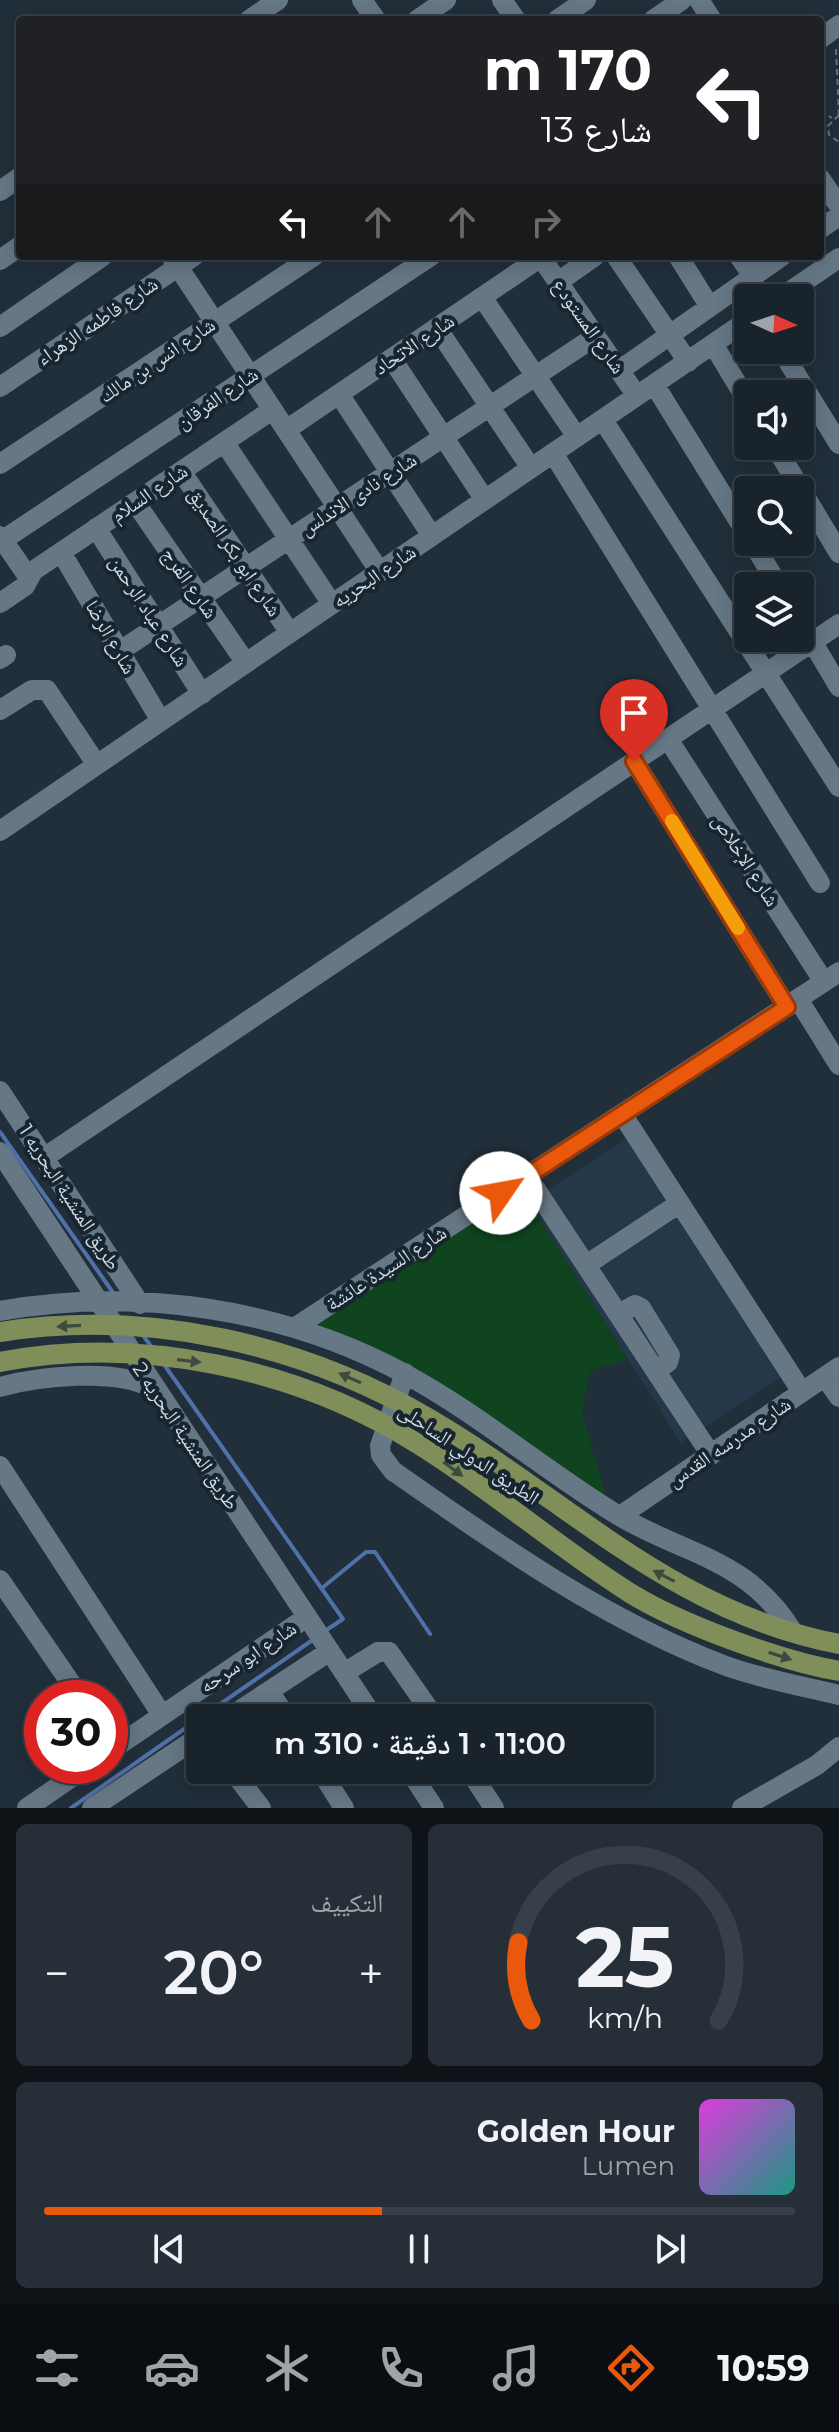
<!DOCTYPE html>
<html lang="ar">
<head>
<meta charset="utf-8">
<style>
  body { margin:0; font-family:Montserrat,"Noto Naskh Arabic",sans-serif; background:#262f38; color:#f1f3f6; direction:rtl; height:100vh; display:flex; flex-direction:column; font-size:30px; white-space:nowrap }
  * { box-sizing:border-box; margin:0 }
  p { font-size:26px; color:#9fa4a9 }
  .icon { flex:none; width:44px; height:44px; fill:none; stroke:currentColor; stroke-width:2; stroke-linecap:round; stroke-linejoin:round }
  .map { position:relative; height:1808px; overflow:hidden; direction:ltr }
  .drawer { display:flex; flex-direction:column; gap:16px; padding:16px; background:#0e1318; flex:1 }
  .drawer>* { flex:none }
  .banner { position:absolute; left:16px; top:16px; width:808px; height:244px; border-radius:8px; box-shadow:0 4px 20px #0003,0 0 0 2px #374048; direction:rtl; background:#202124; color:#fff; overflow:hidden }
  .needle { width:52px; rotate:93deg }
  .buttons { position:absolute; left:734px; top:284px; display:grid; gap:16px }
  .buttons a { display:grid; place-items:center; width:80px; height:80px; border-radius:8px; background:#19232c; box-shadow:0 4px 20px #0003,0 0 0 2px #374048; font-size:40px }
  .speed { position:absolute; left:24px; top:1680px; display:flex; gap:16px; font-size:40px; font-weight:700; text-align:center }
  .speed>* { display:grid; place-content:center; width:104px; height:104px; border-radius:50%; background:#19232c; box-shadow:0 4px 20px #0003,0 0 0 2px #374048; line-height:1 }
  .speed .limit { border:12px solid #d22; background:#fff; color:#111 }
  .pin { position:absolute; display:grid; place-items:center; width:68px; height:68px; color:#fff; margin:-82px -34px; border-radius:50% 50% 50% 0; rotate:-45deg; box-shadow:0 0 8px #0007 }
  .pin .icon { rotate:45deg }
  .me { position:absolute; width:88px; margin:-44px; rotate:57deg; stroke-linejoin:round; filter:drop-shadow(0 0 6px #0008) }
  .turn { display:flex; align-items:center; gap:28px; height:168px; padding:0 40px; font-size:36px }
  .turn .icon { width:104px; height:104px; stroke-width:2.5 }
  .turn b { display:block; font-size:56px; line-height:68px }
  .lanes { display:flex; align-items:center; height:76px; padding:0 40px; background:#0003; justify-content:center; gap:40px; direction:ltr }
  .lanes .off { opacity:.35 }
  .big { font-size:60px; font-weight:600; line-height:1.1 }
  .drawer .widget { flex:1; display:flex; flex-direction:column; justify-content:center; gap:12px; min-width:0; padding:0 28px; border-radius:12px; background:#262f38 }
  .drawer .dial { align-items:center; gap:0 }
  .dial svg { height:208px; overflow:visible; fill:none; stroke:#374048; stroke-width:7; stroke-linecap:round; text-anchor:middle }
  .dial text { fill:#f1f3f6; stroke:none }
  .song { display:flex; align-items:center; gap:24px }
  .cover { width:96px; height:96px; border-radius:12px; background:linear-gradient(135deg,hsl(300 70% 55%),hsl(170 70% 35%)) }
  .played { height:8px; border-radius:4px; background:linear-gradient(90deg,#ea580c 45%,#374048 45%) }
  .keys { display:flex; justify-content:space-around; direction:ltr }
  .heat { display:flex; justify-content:space-between; align-items:center; font-size:44px; direction:ltr }
  .drawer .tiles { flex:1; display:grid; gap:16px; grid-template-columns:1fr 1fr }
  .widget:last-child { grid-column:span 2 }
  .trip { position:absolute; left:186px; top:1704px; width:468px; height:80px; border-radius:8px; background:#19232c; box-shadow:0 4px 20px #0003,0 0 0 2px #374048; font-weight:600; line-height:80px; text-align:center; direction:rtl }
  .tabs { display:flex; height:128px; justify-content:space-around; align-items:center; background:#0a0e12; color:#9fa4a9 }
  .tabs .icon { width:56px; height:56px }
  .tabs .current { color:#ea580c }
  .tabs b { font-size:36px; color:#f1f3f6 }
  .map>svg:first-child { display:block }
  .built { fill:#243849 }
  .green { fill:#0f441e }
  .lines { fill:none; stroke-linecap:round; stroke-linejoin:round }
  .stream { stroke:#5070aa; stroke-width:4 }
  .path { stroke:#67737e; stroke-width:2; stroke-dasharray:6 4; stroke-linecap:butt }
  .minor { stroke:#667785; stroke-width:20 }
  .major { stroke:#808f5a; stroke-width:20 }
  .oneway { fill:#3c4a3f }
  .route-casing { stroke:#983908; stroke-width:20 }
  .route { stroke:#ea580c; stroke-width:14 }
  .slow { stroke:#f59e0b; stroke-width:14 }
  .labels { text-anchor:middle; stroke-width:8; stroke-linejoin:round; paint-order:stroke }
  .street-label { font-size:20px; fill:#d2dbe3; stroke:#172531 }
</style>
</head>
<body>
<div class="map">
<svg width="839" height="1808" viewBox="0 0 839 1808">
  <rect width="100%" height="100%" fill="#212f3b"/>
  <path class="built" d="M638,1131l152,240 -109,72 -152,-241z"/>
  <path class="green" d="M518,1191l11,11 99,158 -38,11 -8,41 25,89 -297,-175z"/>
  <g class="lines">
    <path class="stream" d="M0,1132l114,162
      M142,1334l11,15
      M163,1363l180,256 -18,12
      M322,1588l44,-36h9l55,82
      M200,1718l114,-79
      M71,1808l129,-90"/>
    <path class="path" d="M836,49l3,66
      M820,111l12,7
      M839,115l-11,11 1,9 10,7"/>
    <path class="minor" d="M362,0l14,20
      M502,0l14,20
      M699,0l13,20
      M249,20l29,-20
      M417,20l29,-20
      M557,20l29,-20
      M653,20l29,-20
      M820,39l19,-14
      M820,178l19,28
      M0,191l20,-14
      M820,229l19,-13
      M171,256l209,316
      M540,256l97,140
      M616,256l72,106
      M678,256l32,51
      M739,256l14,20
      M0,260l20,-14
      M558,282l37,-26
      M482,297l95,140
      M780,298l59,-40
      M0,327l103,-71
      M437,328l94,140
      M713,344l35,58
      M781,350l58,94
      M392,359l93,141
      M620,370l162,-114
      M654,384l94,152
      M0,387l194,-131
      M339,394l93,142
      M603,420l236,367
      M286,430l255,-173
      M224,442l108,162
      M775,446l64,107
      M553,453l267,430
      M0,464l314,-208
      M181,471l109,162
      M135,502l111,161
      M96,528l106,166
      M0,536l29,42
      M3,540l428,-284
      M752,542l27,44
      M61,552l100,169
      M0,603l25,-17 8,-15 239,-161
      M800,621l39,66
      M120,651l476,-315
      M0,659l6,-4
      M0,710l32,-20h15l50,75
      M668,739l156,243
      M634,761l153,246
      M0,831l748,-511
      M798,999l41,66
      M0,1091l140,213
      M622,1114l180,278
      M0,1152l374,566
      M45,1157l794,-533
      M527,1176l184,279
      M586,1265l94,-62
      M0,1311c135,-24 284,-3 405,63 74,40 139,96 211,140 69,42 131,43 177,118
      M619,1314l16,-9 6,3 29,47 -2,7 -12,9
      M294,1328l545,-356
      M405,1373l-25,73 1,9 12,16c104,73 213,150 333,195 36,13 76,20 113,29
      M825,1377l14,20
      M0,1387c39,-11 117,-19 152,1
      M0,1466l162,249
      M620,1516l219,-149
      M0,1580l81,118
      M344,1673l34,-21h11l46,66
      M269,1691l18,27
      M228,1718l102,-67
      M110,1751l197,-134
      M232,1770l29,38
      M320,1770l24,38
      M409,1770l25,38
      M469,1770l25,38
      M27,1808l61,-42
      M92,1808l108,-72
      M742,1808l75,-43 22,-18"/>
    <path class="major" d="M0,1332c148,-23 301,11 430,87 138,81 242,193 409,225
      M0,1362c140,-27 297,6 418,82 73,45 139,103 212,149 50,31 151,68 209,78"/>
  </g>
  <defs><path id="oneway-solid" d="M-6-.8H1V-3.2L6.5 0L1 3.2V.8H-6Z" transform="scale(2)"/></defs>
  <g class="oneway">
    <use href="#oneway-solid" transform="translate(69 1326) rotate(177)"/>
    <use href="#oneway-solid" transform="translate(189 1361) rotate(7)"/>
    <use href="#oneway-solid" transform="translate(350 1378) rotate(-156)"/>
    <use href="#oneway-solid" transform="translate(453 1469) rotate(36)"/>
    <use href="#oneway-solid" transform="translate(664 1576) rotate(-153)"/>
    <use href="#oneway-solid" transform="translate(780 1656) rotate(18)"/>
  </g>
  <g class="lines">
    <g class="route-casing">
      <path id="route" d="M501,1193l286,-186 -153,-246"/>
    </g>
    <use href="#route" class="route"/>
    <path class="slow" d="M672,821l66,107"/>
  </g>
  <g class="labels">
    <g class="street-label">
      <text transform="translate(97 321) rotate(-34)" y="7">شارع فاطمه الزهراء</text>
      <text transform="translate(589 326) rotate(55)" y="7">شارع المستودع</text>
      <text transform="translate(414 344) rotate(-34)" y="7">شارع الاتحاد</text>
      <text transform="translate(157 360) rotate(-34)" y="7">شارع انس بن مالك</text>
      <text transform="translate(217 398) rotate(-34)" y="7">شارع الفرقان</text>
      <text transform="translate(149 493) rotate(-34)" y="7">شارع السلام</text>
      <text transform="translate(358 494) rotate(-33)" y="7">شارع نادى الاندلس</text>
      <text transform="translate(235 552) rotate(56)" y="7">شارع ابو بكر الصديق</text>
      <text transform="translate(374 576) rotate(-34)" y="7">شارع البحريه</text>
      <text transform="translate(190 583) rotate(55)" y="7">شارع الفرج</text>
      <text transform="translate(149 611) rotate(57)" y="7">شارع عباد الرحمن</text>
      <text transform="translate(111 637) rotate(60)" y="7">شارع الرضا</text>
      <text transform="translate(746 860) rotate(57)" y="7">شارع الإخلاص</text>
      <text transform="translate(70 1197) rotate(57)" y="7">طريق المنشية البحريه 1</text>
      <text transform="translate(386 1268) rotate(-33)" y="7">شارع السيدة عائشة</text>
      <text transform="translate(186 1436) rotate(56)" y="7">طريق المنشية البحريه 2</text>
      <text transform="translate(729 1442) rotate(-34)" y="7">شارع مدرسه القدس</text>
      <text transform="translate(469 1454) rotate(34)" y="7">الطريق الدولي الساحلى</text>
      <text transform="translate(248 1657) rotate(-34)" y="7">شارع ابو سرحه</text>
    </g>
  </g>
</svg>
<div class="buttons">
<a><svg class="needle" viewBox="-14 -14 28 28"><path d="M0-13l5 13h-10z" fill="#e53935"/><path d="M0 13l5-13h-10z" fill="#9fa4a9"/></svg></a>
<a><svg class="icon" aria-label="sound" viewBox="0 0 24 24"><path d="M4 9h4l5-4v14l-5-4H4zM17 9q2 3 0 6"/></svg></a>
<a><svg class="icon" aria-label="search" viewBox="0 0 24 24"><circle cx="10" cy="10" r="6"/><path d="M15 15l6 6"/></svg></a>
<a><svg class="icon" aria-label="layers" viewBox="0 0 24 24"><path d="M12 4l9 5-9 5-9-5zM3 14l9 5 9-5"/></svg></a>
</div>
<div class="speed"><div class="limit">30</div></div>
<div class="pin" style="left:634px;top:761px;background:#d93025"><svg class="icon" aria-label="arrive" viewBox="0 0 24 24"><path d="M6 21V4h12l-3 4 3 4H6"/></svg></div>
<svg class="me" style="left:501px;top:1193px" viewBox="-20 -20 40 40"><circle r="19" fill="#fff"/><path d="M0-13L10 11 0 6-10 11z" fill="#ea580c"/></svg>
<div class="trip">11:00 · 1 دقيقة · 310 m</div>
<div class="banner">
<div class="turn"><svg class="icon" aria-label="left" viewBox="0 0 24 24"><path d="M17 20v-9H6M10 6l-5 5 5 5"/></svg><div><b>170 m</b>شارع 13</div></div>
<div class="lanes"><svg class="icon" aria-label="left" viewBox="0 0 24 24"><path d="M17 20v-9H6M10 6l-5 5 5 5"/></svg><svg class="icon off" aria-label="ahead" viewBox="0 0 24 24"><path d="M12 20V5M6 11l6-6 6 6"/></svg><svg class="icon off" aria-label="ahead" viewBox="0 0 24 24"><path d="M12 20V5M6 11l6-6 6 6"/></svg><svg class="icon off" aria-label="right" viewBox="0 0 24 24"><path d="M7 20v-9h11M14 6l5 5-5 5"/></svg></div>
</div>
</div>
<section class="drawer">
<div class="tiles">
<div class="widget dial"><svg viewBox="0 0 100 80">
<path d="M14 69A42 42 0 1 1 86 69"/>
<path d="M14 69A42 42 0 0 1 9 39" stroke="#ea580c"/>
<text x="50" y="56" font-size="32" font-weight="700">25</text>
<text x="50" y="72" font-size="11">km/h</text>
</svg></div>
<div class="widget"><p>التكييف</p>
<div class="heat"><a>−</a><b class="big">20°</b><a>+</a></div>
</div>
<div class="widget">
<div class="song"><i class="cover"></i><div><b>Golden Hour</b><p>Lumen</p></div></div>
<div class="played"></div>
<div class="keys"><svg class="icon" aria-label="previous" viewBox="0 0 24 24"><path d="M18 5L8 12l10 7zM5 5v14"/></svg><svg class="icon" aria-label="pause" viewBox="0 0 24 24"><path d="M8 5v14M16 5v14"/></svg><svg class="icon" aria-label="next" viewBox="0 0 24 24"><path d="M6 5l10 7-10 7zM19 5v14"/></svg></div>
</div>
</div>
</section>
<nav class="tabs">
<b>10:59</b>
<svg class="icon current" aria-label="directions" viewBox="0 0 24 24"><path d="M12 3l9 9-9 9-9-9zM9 14v-3h6M13 9l2 2-2 2"/></svg>
<svg class="icon" aria-label="music" viewBox="0 0 24 24"><path d="M9 18V5l10-2v13"/><circle cx="6" cy="18" r="3"/><circle cx="16" cy="16" r="3"/></svg>
<svg class="icon" aria-label="phone" viewBox="0 0 24 24"><path d="M5 4h4l2 5-3 2q2 4 5 5l2-3 5 2v4C11 20 4 13 5 4z"/></svg>
<svg class="icon" aria-label="climate" viewBox="0 0 24 24"><path d="M12 3v18M4 7l16 10M4 17L20 7"/></svg>
<svg class="icon" aria-label="car" viewBox="0 0 24 24"><path d="M5 17H2v-5l4-1 3-4h7l3 4 3 1v5h-3M9 17h6M6 11h13"/><circle cx="7" cy="17" r="2"/><circle cx="17" cy="17" r="2"/></svg>
<svg class="icon" aria-label="filters" viewBox="0 0 24 24"><path d="M4 7h16M4 17h16"/><circle cx="9" cy="7" r="2"/><circle cx="15" cy="17" r="2"/></svg>
</nav>
</body>
</html>
